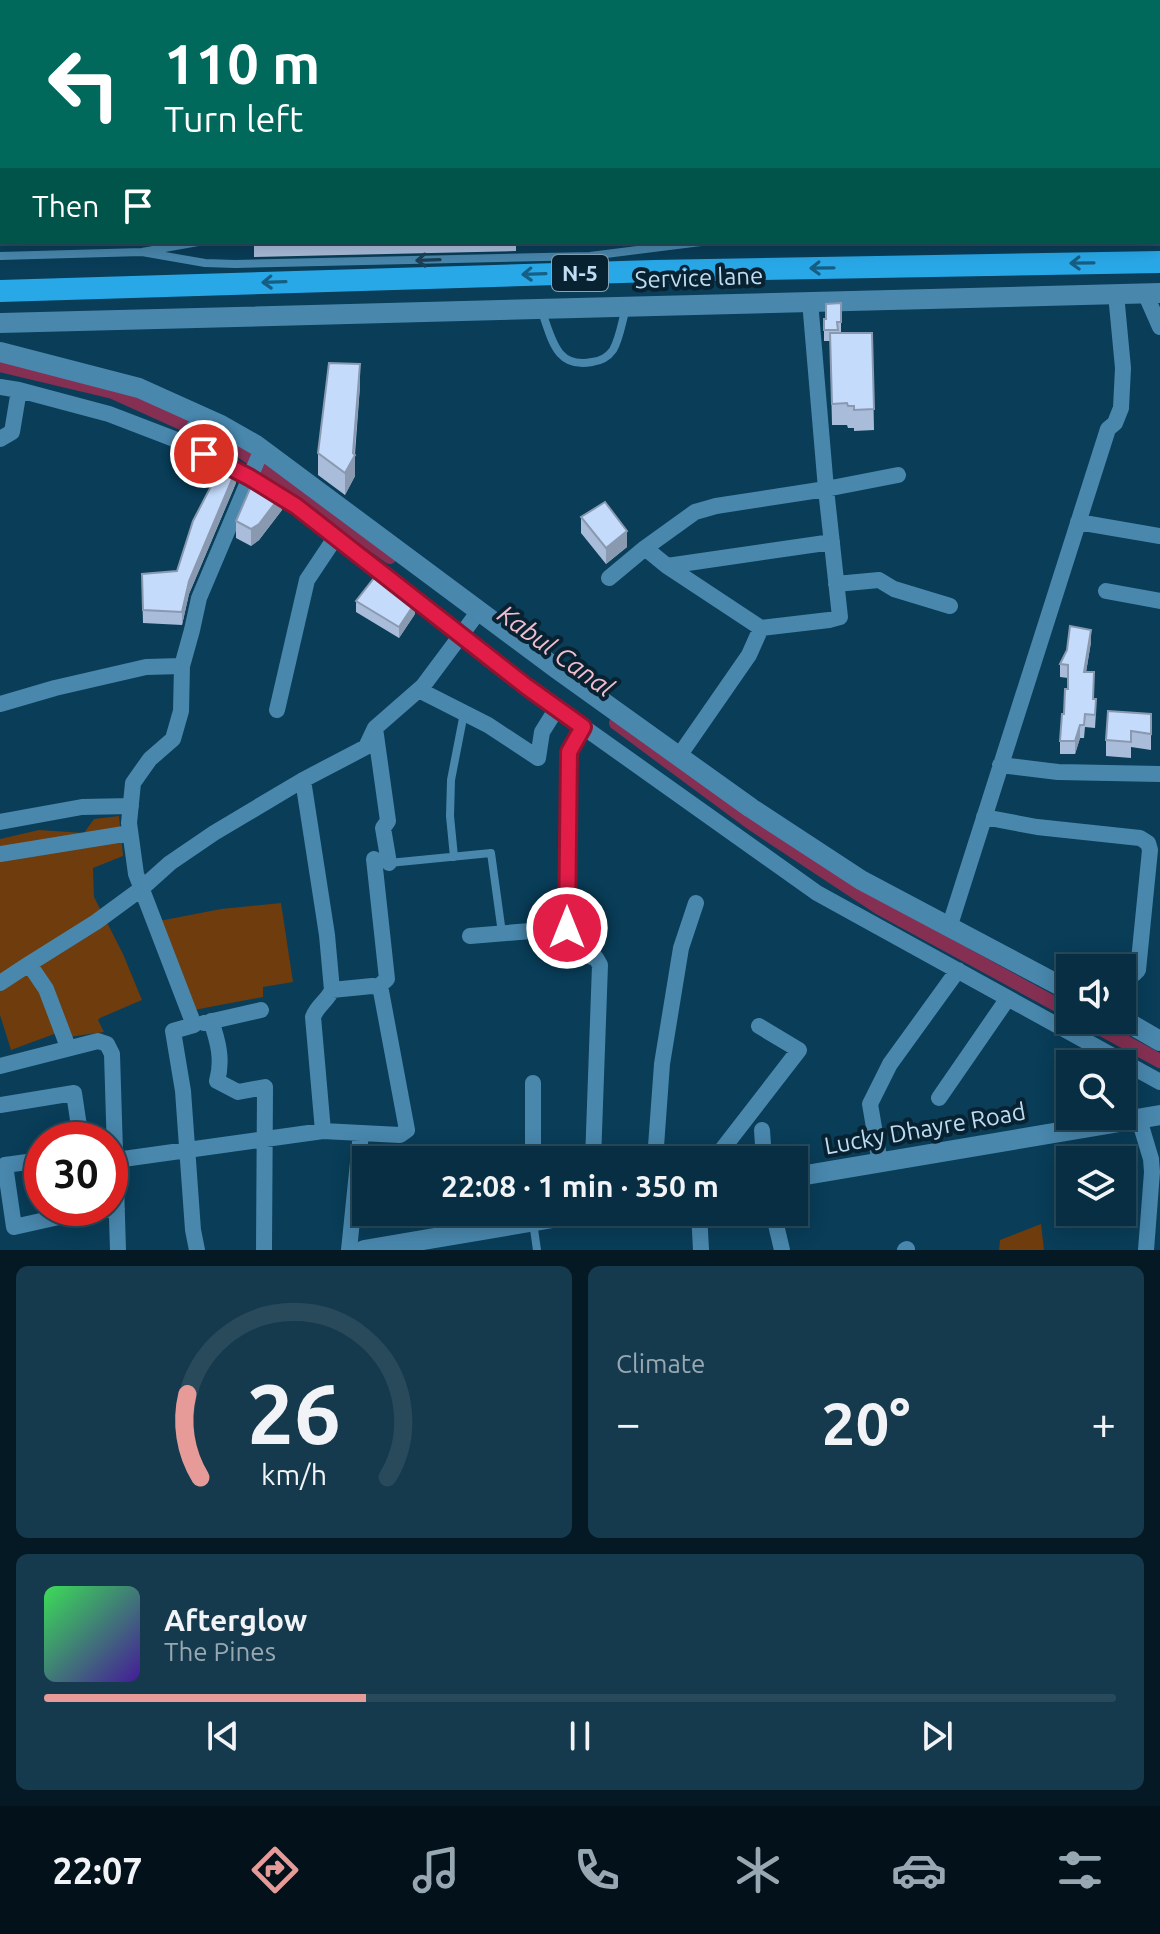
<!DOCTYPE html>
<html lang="en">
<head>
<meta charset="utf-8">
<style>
  body { margin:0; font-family:Ubuntu,sans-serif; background:#153a4d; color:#f1f3f6; height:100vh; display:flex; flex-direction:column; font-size:30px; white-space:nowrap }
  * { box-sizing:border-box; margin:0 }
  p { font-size:26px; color:#98a8b2 }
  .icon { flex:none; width:44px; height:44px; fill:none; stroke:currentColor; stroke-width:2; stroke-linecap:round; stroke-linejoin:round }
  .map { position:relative; height:1250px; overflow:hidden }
  .details { display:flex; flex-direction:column; gap:16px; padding:16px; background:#041924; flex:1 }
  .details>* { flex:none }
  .top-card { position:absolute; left:0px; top:0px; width:1160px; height:244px; box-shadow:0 4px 20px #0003,0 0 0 2px #284a5b; background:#00695c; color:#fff; overflow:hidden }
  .tools { position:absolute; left:1056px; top:954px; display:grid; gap:16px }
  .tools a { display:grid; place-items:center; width:80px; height:80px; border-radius:0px; background:#072e42; box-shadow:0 4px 20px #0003,0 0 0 2px #284a5b; font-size:40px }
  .speed { position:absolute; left:24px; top:1122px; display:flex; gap:16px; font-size:40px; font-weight:700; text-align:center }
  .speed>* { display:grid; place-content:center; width:104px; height:104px; border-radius:50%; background:#072e42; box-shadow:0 4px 20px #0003,0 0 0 2px #284a5b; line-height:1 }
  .speed .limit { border:12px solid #d22; background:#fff; color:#111 }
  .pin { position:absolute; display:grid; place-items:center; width:68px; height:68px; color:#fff; margin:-34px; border:4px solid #fff; border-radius:50%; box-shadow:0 2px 8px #0007 }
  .me { position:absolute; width:88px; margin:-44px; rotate:0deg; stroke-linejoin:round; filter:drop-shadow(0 0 6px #0008) }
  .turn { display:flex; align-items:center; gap:28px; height:168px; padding:0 32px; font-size:36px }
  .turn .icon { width:104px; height:104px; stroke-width:2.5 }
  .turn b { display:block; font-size:56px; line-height:68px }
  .then { display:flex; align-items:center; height:76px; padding:0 32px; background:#0003; gap:16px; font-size:30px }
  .big { font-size:60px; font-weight:700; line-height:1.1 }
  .details .widget { flex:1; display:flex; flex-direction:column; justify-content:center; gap:12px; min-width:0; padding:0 28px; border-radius:12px; background:#153a4d }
  .details .dial { align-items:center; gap:0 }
  .dial svg { height:208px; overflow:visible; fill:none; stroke:#284a5b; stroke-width:7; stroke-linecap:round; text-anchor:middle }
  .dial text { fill:#f1f3f6; stroke:none }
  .song { display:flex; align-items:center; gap:24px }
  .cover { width:96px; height:96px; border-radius:12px; background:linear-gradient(135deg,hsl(130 70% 55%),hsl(260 70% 35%)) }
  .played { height:8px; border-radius:4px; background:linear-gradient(90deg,#e69b98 30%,#284a5b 30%) }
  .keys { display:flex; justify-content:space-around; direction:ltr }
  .heat { display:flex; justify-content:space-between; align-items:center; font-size:44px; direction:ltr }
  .details .tiles { flex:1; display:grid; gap:16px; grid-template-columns:1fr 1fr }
  .widget:last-child { grid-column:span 2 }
  .trip { position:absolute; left:352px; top:1146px; width:456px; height:80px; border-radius:0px; background:#072e42; box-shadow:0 4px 20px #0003,0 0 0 2px #284a5b; font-weight:700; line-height:80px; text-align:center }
  .tabs { display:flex; height:128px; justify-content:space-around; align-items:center; background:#03121a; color:#98a8b2 }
  .tabs .icon { width:56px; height:56px }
  .tabs .current { color:#e69b98 }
  .tabs b { font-size:36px; color:#f1f3f6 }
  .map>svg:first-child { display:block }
  .green { fill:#6e3c0d }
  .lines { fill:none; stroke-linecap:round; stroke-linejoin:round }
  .canal { stroke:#853053; stroke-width:14 }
  .service { stroke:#4987ad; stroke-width:8 }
  .minor { stroke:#4987ad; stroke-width:16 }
  .tertiary { stroke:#4987ad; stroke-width:20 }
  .secondary { stroke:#4987ad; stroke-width:20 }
  .trunk { stroke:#29a8e8; stroke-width:22 }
  .wall { fill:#a9bcd9 }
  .shaded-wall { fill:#8999b0 }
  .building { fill:#c4dbfc; stroke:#8999b0; stroke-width:2 }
  .oneway { stroke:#1c4057 }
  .oneway2 { stroke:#175e84 }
  .route-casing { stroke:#92132f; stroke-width:20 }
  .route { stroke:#e11d48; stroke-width:14 }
  .labels { text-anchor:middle; stroke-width:8; stroke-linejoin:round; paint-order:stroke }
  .shield { fill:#082232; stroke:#87a5b8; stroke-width:2 }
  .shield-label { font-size:22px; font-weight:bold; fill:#beddf2 }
  .street-label { font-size:24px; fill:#beddf2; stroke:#082232 }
  .water-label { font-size:26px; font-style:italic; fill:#f1bece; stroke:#082232 }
</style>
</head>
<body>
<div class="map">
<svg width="1160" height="1250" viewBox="0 0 1160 1250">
  <rect width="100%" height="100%" fill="#093d58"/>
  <path class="green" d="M119,816l4,40 -30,12 1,29 29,57 19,46 -42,18 -2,2 6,12 -35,5 -12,-4 -46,17 -11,-35v-176l39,-9 45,3 10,-14z
    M281,903l12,79 -30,5v10l-69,13 -35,-89 62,-12z
    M1041,1224l3,26h-45l1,-10z"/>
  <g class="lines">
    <path class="canal" d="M0,365l113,27 124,56 153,109
      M616,723l135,100 127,84 192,105
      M1085,1020l75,41"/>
    <path class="service" d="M1158,238h2
      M832,242h123
      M142,252l63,11 30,1 355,-8 111,-14
      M0,256l142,-4 56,-10
      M542,312c10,27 14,57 50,50 9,-1 16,-5 21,-12 7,-12 9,-29 13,-42
      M454,857l-4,-41 1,-36 13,-67
      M389,863l102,-10 11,80
      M533,1222l4,28"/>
    <path class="minor" d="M144,0v2
      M240,0v2
      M382,0v2
      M472,0v2
      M563,0v2
      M1072,0v2
      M973,2v-2
      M1033,2l4,-2
      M1145,293l15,34
      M0,387l19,3 -7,42 -12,7
      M19,390l90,24 73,28 67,35 47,29 231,181 290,206 343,189
      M182,442l21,-25
      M1078,522l82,14
      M667,566l165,-24
      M609,578l36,-30
      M836,584l43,-4 15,9 56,17
      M1106,591l54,10
      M761,628l-94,-62 -22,-18 50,-36 21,-6 110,-17 72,-14
      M419,690l69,35 50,33 4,-26 15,-24
      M0,704l55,-16 91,-21 36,-1
      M277,710l30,-130 28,-42
      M583,727l-14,25 -2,188 6,12 23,6 4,7 -7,195
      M679,756l70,-101 12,-27 68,-8 11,-3 -14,-128 -16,-188
      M1000,765l58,7 102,2
      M303,780l24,155 5,55c-5,11 -15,16 -19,27l10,114
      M984,817l53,10 103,11 8,5 2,7 -12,120 -4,4h-12
      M0,822l82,-15 49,-1
      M0,854l130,-21
      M374,859l13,120 -9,8
      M389,863l-6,-35 5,-7 -13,-93 48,-42 56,-75
      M949,928l159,-499 7,-6 6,-15 2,-40 -7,-74
      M470,936l97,-8
      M0,983l29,-19
      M211,1021c7,20 12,39 6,60l21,11 27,-5 -1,163
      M204,1023l57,-13
      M68,1047l-22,-58 -17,-25 67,-42 45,-33 29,-26 44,-30 89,-53 63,-33 9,-19
      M0,1066l98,-25 9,3 5,10 6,196
      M939,1098l69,-100
      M0,1105l74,-12 7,47
      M1139,1119l12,40 1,13 -6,78
      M762,1130l2,30
      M1065,1131l-1,-21 6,-10
      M42,1160l-37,5 9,62 67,-15 36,-3
      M116,1160l207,-29 77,4 7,-5 -26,-139 -3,-4 -6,-1 -40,4
      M533,1160v-77
      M655,1160l7,-96 19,-116 15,-45
      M714,1160l85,-110 -40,-24
      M880,1163l-10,-59 20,-40 68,-94
      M699,1212l2,38
      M773,1212l9,38
      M197,1250l-4,-20 -10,-139 -10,-60 21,-6 -58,-151 -7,-51 4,-40 17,-24 23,-20 8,-28 1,-45 10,-36 7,-32 63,-149
      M349,1250l12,-117
      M905,1250l2,-1"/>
    <path class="tertiary" d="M639,0v2
      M1158,165h2
      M0,181h2
      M0,323l1160,-30"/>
    <path class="secondary" d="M0,352l139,36 80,36 37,21 301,224 194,139 110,72 209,111
      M1122,1019l38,22
      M794,1177l366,-62
      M364,1250l224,-38"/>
    <path class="trunk" d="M1158,211h2
      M0,232h2
      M0,291l654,-20 506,-9"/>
  </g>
  <path class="wall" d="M0,14l2,1v95h-2z
    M254,242h262v9l-262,6z
    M841,303v30h31l2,97 -20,1v-3h-6l-1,-3h-15l-2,-84h-6v-22h2z
    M360,386l-5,68v22l-10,19 -27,-20v-22z
    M236,483l-47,111 -7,31 -39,-2 -1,-37 35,-15z
    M282,510l-23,30 -8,6 -15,-8v-17z
    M581,517l46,30 -21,17 -25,-31z
    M356,601l59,13 -16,24 -43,-26z
    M1091,642l-5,30 10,40 -1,16 -10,-1 -1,11h-4l-5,16h-15v-13l8,-52v-11l-8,-1v-13z
    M1151,714v36l-20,-3v11l-25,-2v-16z"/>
  <path class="shaded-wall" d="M360,364v22l-6,70 1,-1v21l-10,19v-22z
    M236,470v13l-47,111 -7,31v-13l7,-31z
    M282,494v16l-23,30 -8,6v-17z
    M627,531v16l-21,17v-16z
    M415,603v11l-16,24v-11z
    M1091,630v12l-7,43v-13z
    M1080,725v13l-5,16v-13z"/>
  <path class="building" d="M26,0h18l-1,2h-18z
    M0,14l2,1v73h-2z
    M841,303v19h-4l1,8h-14v-11h2v-15z
    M830,333h42l2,76 -20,1v-4h-6l-1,-3 -15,1z
    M329,363l31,1 -7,89 2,2 -10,18 -27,-20z
    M223,463l13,7 -47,111 -7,31 -39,-2 -1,-36 35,-3 16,-50z
    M255,477l27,17 -23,30 -8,5 -15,-8z
    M605,502l22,29 -21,17 -25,-31z
    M378,573l37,30 -16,24 -43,-26z
    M1070,626l21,4 -7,42h10l-1,27h3l-1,16 -10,-1 -1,11h-4l-5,16h-15l2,-27h2l1,-25h3v-24l-8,-1 7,-14z
    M1108,711l43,3v20l-20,-3v11l-25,-2z"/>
  <defs><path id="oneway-shaft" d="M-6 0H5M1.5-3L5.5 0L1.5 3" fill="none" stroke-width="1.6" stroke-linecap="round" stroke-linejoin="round" transform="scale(2)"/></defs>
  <use class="oneway" href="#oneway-shaft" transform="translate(428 260) rotate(178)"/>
  <g class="oneway2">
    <use href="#oneway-shaft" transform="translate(1082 263) rotate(179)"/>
    <use href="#oneway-shaft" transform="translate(822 268) rotate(179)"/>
    <use href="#oneway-shaft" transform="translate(534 274) rotate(178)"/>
    <use href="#oneway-shaft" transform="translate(274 282) rotate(178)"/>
  </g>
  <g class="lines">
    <g class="route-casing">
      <path id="route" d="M204,454l45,23 47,29 231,181 56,40 -14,25 -2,176"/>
    </g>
    <use href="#route" class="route"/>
  </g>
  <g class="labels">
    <rect class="shield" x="552" y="255" width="56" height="36" rx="6"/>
    <g class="shield-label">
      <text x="580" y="281">N-5</text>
    </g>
    <g class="street-label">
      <text transform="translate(699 278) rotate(-2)" y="8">Service lane</text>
      <text transform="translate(925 1129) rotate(-10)" y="8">Lucky Dhayre Road</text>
    </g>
    <g class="water-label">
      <text transform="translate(556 651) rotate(36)" y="9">Kabul Canal</text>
    </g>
  </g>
</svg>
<div class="tools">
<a><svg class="icon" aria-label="sound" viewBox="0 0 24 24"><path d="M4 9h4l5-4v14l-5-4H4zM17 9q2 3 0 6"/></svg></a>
<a><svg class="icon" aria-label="search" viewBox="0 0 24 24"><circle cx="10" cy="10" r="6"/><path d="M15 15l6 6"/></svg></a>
<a><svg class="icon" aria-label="layers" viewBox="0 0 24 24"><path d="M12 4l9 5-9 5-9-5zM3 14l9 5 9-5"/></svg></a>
</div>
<div class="speed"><div class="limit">30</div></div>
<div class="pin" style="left:204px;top:454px;background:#d93025"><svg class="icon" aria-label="arrive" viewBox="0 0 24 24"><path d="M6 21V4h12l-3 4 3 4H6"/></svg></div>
<svg class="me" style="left:567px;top:928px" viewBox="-20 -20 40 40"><circle r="17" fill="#e11d48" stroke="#fff" stroke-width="3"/><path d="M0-11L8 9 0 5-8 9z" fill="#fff"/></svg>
<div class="trip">22:08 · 1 min · 350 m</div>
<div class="top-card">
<div class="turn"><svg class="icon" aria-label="left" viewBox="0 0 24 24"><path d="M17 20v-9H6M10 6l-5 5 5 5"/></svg><div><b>110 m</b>Turn left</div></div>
<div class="then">Then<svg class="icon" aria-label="arrive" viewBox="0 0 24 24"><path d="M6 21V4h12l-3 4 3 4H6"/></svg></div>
</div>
</div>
<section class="details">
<div class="tiles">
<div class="widget dial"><svg viewBox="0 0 100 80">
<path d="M14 69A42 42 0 1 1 86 69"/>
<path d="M14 69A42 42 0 0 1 9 37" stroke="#e69b98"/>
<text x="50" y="56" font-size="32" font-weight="700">26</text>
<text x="50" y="72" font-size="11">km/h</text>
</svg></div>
<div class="widget"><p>Climate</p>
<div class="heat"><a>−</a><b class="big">20°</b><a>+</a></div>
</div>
<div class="widget">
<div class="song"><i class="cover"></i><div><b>Afterglow</b><p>The Pines</p></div></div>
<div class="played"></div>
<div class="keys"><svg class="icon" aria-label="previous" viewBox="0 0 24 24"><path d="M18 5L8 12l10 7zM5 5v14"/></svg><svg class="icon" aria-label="pause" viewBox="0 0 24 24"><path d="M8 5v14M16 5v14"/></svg><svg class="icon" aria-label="next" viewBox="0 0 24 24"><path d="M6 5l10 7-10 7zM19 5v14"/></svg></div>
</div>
</div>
</section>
<nav class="tabs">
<b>22:07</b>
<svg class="icon current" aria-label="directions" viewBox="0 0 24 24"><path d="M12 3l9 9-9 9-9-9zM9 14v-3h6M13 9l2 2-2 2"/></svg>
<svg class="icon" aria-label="music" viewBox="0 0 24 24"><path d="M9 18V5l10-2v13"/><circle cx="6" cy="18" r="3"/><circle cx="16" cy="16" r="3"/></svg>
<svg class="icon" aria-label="phone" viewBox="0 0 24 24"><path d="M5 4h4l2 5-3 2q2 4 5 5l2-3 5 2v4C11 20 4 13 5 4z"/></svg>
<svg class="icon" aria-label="climate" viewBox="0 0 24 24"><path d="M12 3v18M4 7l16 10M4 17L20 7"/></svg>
<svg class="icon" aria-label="car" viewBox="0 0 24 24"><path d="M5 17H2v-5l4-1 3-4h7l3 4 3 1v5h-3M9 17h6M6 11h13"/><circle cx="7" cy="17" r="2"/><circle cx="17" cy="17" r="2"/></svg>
<svg class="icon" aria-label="filters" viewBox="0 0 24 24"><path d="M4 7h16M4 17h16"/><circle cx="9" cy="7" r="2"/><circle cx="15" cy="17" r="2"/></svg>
</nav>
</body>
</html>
